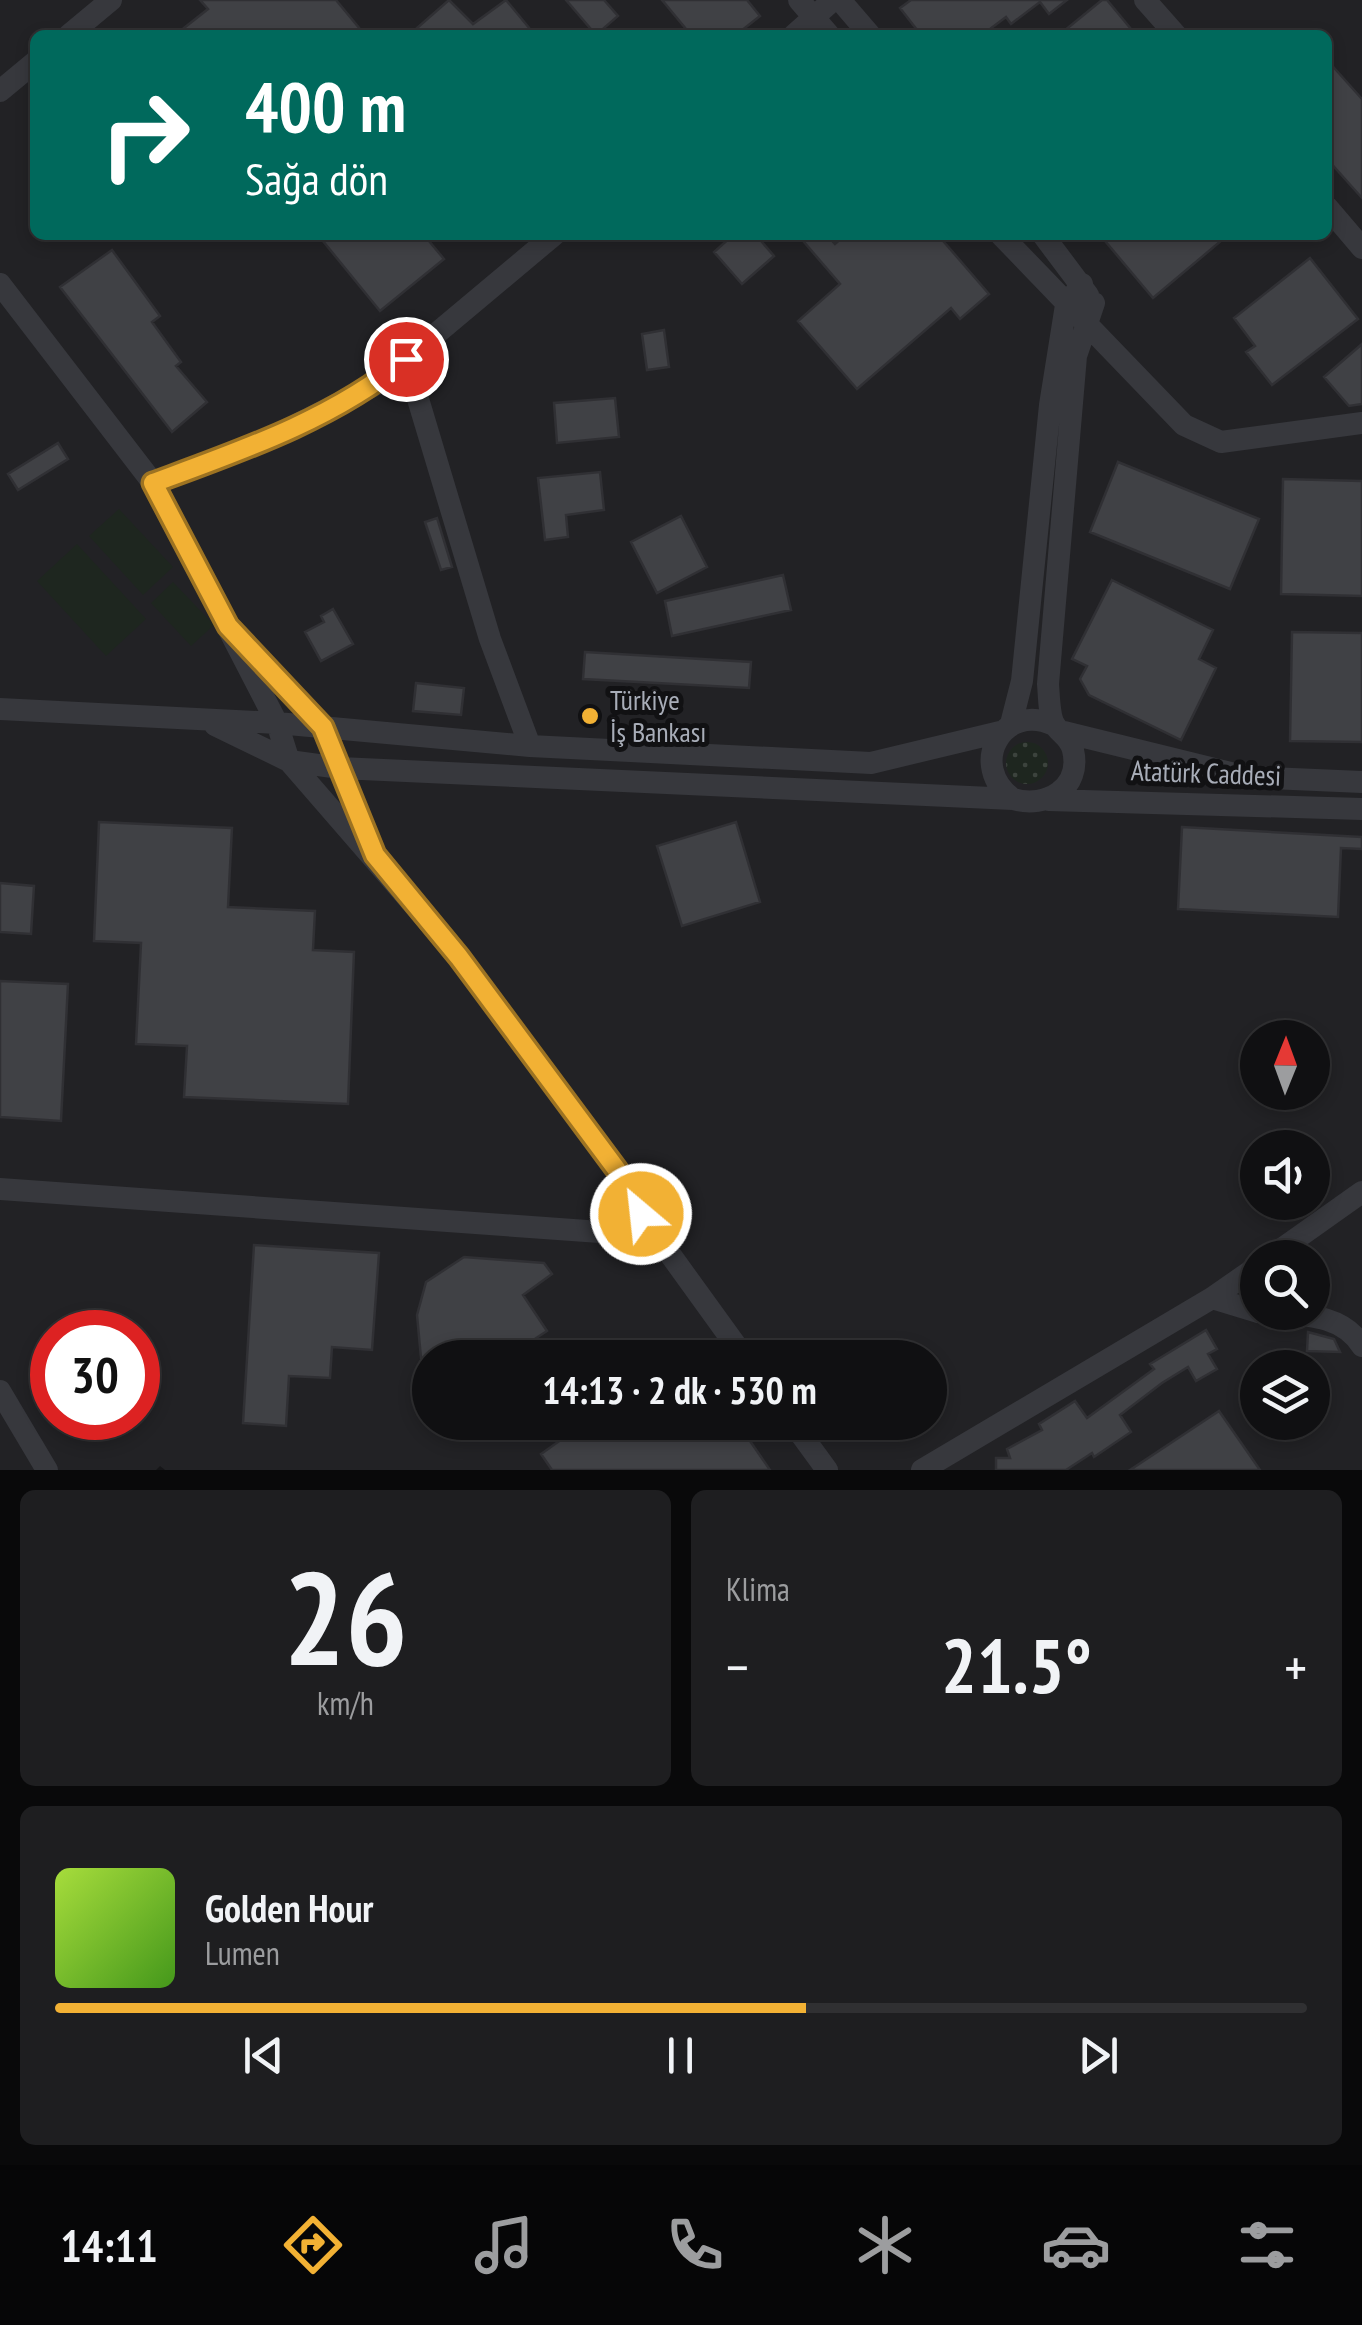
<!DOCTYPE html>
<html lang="tr">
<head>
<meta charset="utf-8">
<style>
  body { margin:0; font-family:"PT Sans Narrow",sans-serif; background:#1e1e20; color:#f1f3f6; height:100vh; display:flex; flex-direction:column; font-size:38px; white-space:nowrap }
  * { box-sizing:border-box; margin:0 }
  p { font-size:32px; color:#9c9d9f }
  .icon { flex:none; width:55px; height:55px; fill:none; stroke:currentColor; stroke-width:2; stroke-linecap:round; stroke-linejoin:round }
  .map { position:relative; height:1470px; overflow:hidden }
  .panel { display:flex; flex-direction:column; gap:20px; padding:20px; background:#09090a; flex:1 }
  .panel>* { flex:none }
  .top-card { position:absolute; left:30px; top:30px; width:1302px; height:210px; border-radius:15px; box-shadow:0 5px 15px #0003,0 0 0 2px #303032; background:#00695c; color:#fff; overflow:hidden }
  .needle { width:65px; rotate:1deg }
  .controls { position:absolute; left:1240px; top:1020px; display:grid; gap:20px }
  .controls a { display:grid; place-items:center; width:90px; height:90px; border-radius:50%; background:#101012; box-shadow:0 5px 15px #0003,0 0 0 2px #303032; font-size:50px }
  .speed { position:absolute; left:30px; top:1310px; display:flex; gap:20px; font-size:50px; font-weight:700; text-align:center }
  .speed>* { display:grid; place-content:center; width:130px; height:130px; border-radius:50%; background:#101012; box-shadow:0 5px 15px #0003,0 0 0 2px #303032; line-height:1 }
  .speed .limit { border:15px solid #d22; background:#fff; color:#111 }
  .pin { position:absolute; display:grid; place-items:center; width:85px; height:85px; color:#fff; margin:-42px; border:5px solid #fff; border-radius:50%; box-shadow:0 2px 10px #0007 }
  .me { position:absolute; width:110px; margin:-55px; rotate:332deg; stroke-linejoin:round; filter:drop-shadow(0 0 8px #0008) }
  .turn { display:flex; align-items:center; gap:35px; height:210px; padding:0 50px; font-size:45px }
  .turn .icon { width:130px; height:130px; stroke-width:2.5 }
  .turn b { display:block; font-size:70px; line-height:85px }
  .big { font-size:75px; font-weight:600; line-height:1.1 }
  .panel .widget { flex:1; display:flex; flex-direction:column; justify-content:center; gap:15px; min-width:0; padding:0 35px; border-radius:15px; background:#1e1e20 }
  .panel .dial { align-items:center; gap:0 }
  .dial b { font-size:130px; line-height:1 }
  .song { display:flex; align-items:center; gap:30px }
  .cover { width:120px; height:120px; border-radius:15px; background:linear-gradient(135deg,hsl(80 70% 55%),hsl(100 70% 35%)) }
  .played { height:10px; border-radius:5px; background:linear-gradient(90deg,#f2b134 60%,#303032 60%) }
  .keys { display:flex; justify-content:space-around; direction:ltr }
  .heat { display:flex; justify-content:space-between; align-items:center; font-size:55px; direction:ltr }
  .panel .tiles { flex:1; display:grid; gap:20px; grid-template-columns:1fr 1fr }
  .widget:last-child { grid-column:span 2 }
  .trip { position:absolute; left:412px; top:1340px; width:535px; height:100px; border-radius:50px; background:#101012; box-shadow:0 5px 15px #0003,0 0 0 2px #303032; font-weight:600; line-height:100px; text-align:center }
  .dock { display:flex; height:160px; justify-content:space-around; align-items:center; background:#060607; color:#9c9d9f }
  .dock .icon { width:70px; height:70px }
  .dock .current { color:#f2b134 }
  .dock b { font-size:45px; color:#f1f3f6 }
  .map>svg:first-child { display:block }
  .built { fill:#222225; fill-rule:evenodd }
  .grass { fill:url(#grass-dots) }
  .pitch { fill:#1e261f }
  .building { fill:#404145; stroke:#303034; stroke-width:2.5 }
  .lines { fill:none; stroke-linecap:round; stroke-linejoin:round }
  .minor { stroke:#37383d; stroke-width:22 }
  .route-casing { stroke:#9d7322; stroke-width:25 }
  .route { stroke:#f2b134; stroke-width:18 }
  .poi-dot { fill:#f2b134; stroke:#111113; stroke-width:4 }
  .labels { text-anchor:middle; stroke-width:10; stroke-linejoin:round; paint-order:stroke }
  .poi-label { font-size:28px; fill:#a8adb8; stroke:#111113; text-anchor:start }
  .street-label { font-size:28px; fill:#a8adb8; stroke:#111113 }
</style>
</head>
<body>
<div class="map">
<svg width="1362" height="1470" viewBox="0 0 1362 1470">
  <defs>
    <pattern id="grass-dots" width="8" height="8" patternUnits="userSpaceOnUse" patternTransform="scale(2.5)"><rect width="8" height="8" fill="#1e261f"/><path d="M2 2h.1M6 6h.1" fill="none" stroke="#3c433d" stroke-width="1.8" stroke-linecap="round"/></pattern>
  </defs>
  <rect width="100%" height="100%" fill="#161618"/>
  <path class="built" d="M0,0h1362v1470h-1197l-5,-4 -4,4h-156zM35,35h1293v200h-1293zM1258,1038h54v54h-54zM1258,1148h54v54h-54zM1258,1258h54v54h-54zM52,1332h86v86h-86zM430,1358h500v64h-500zM1258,1368h54v54h-54z"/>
  <path class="grass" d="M1006 763a21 21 0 1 1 42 0a21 21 0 1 1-42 0Z"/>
  <path class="pitch" d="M119,509l54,58 -30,28 -54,-59z
    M77,544l69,75 -40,37 -69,-75z
    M173,582l41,43 -23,21 -40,-43z"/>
  <path class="building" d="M200,0h136l29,35h-175l-6,-7 24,-19z
    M449,0l24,24 33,-24 29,35h-126z
    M566,0h38l14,16 -22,19z
    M662,0h85l13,16 -24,19h-45z
    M911,0h156l-18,14 -9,-12 -29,22 -5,-7 -24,18h-61l-21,-27z
    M1102,0h5l29,35h-77z
    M1328,61l34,38v99l-34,-38z
    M318,235h106l20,24 -64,52z
    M733,235h23l18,21 -32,28 -28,-32z
    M798,235h29l8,9 10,-9h93l51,59 -29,25 -9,-11 -94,81 -59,-68 42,-37z
    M1100,235h128l-75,63z
    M112,250l48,66 -8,6 29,40 -5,4 31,36 -35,30 -112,-145z
    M1310,258l48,61 -86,66 -26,-33 9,-6 -21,-28z
    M664,330l5,37 -22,3 -5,-36z
    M1362,344v60l-13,2 -25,-29z
    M615,398l4,39 -62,6 -3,-40z
    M58,443l10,16 -50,31 -10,-16z
    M1118,462l141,57 -29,70 -140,-57z
    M600,472l4,38 -38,5 2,22 -23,3 -7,-62z
    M1283,479l79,2v115l-81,-2z
    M681,516l26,51 -50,26 -26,-51z
    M437,518l15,49 -11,3 -16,-48z
    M783,575l8,35 -119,26 -7,-35z
    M1112,580l101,50 -14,29 17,9 -35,72 -92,-45 -9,-16 7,-13 -15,-7z
    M333,609l20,35 -32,17 -16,-29 19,-10 -3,-6z
    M1292,632l70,1v109l-72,-1z
    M585,652l166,10 -2,26 -166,-9z
    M416,683l48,5 -3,27 -48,-4z
    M99,822l133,6 -4,79 87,4 -2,39 41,2 -6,152 -164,-7 3,-51 -51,-2 5,-101 -47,-2z
    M736,822l24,80 -78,24 -25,-80z
    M1182,827l180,10v12l-21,-1 -3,69 -160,-8z
    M0,883l34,3 -3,48 -31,-2z
    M0,981l68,3 -7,137 -61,-4z
    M254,1245l125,8 -7,97 -40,-3 -2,31 -41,-2 -3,50 -43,-3z
    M464,1257l80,6 8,11 -29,21 24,36 -32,21 3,6h-97l-4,-43 9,-33z
    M1206,1330l11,19 -9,5 9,15 -21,12 -8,-14 -26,16 -42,32 11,17 -37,25 -2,-4 -26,17h-70v-12h14l-3,-9 35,-19 -3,-6 36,-23 12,17 67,-49 -4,-5z
    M1308,1332l26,7 6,13 -33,-1z
    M1219,1411l41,59h-130z
    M440,1422h59l-25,17 -8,-12 -16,11z
    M586,1422h151l33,48h-218l-11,-16z"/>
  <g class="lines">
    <path class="minor" d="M799,0l30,35
      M840,0l30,35
      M1145,0l31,35
      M69,35l42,-35
      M794,35l39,-35
      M0,91l35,-29
      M1328,208l34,40
      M1001,235l183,190 37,17 141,-19
      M1043,235l45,60
      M0,284l153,199 124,240 12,38 170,196 158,213 24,44 -13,20 -628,-45
      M406,359l84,280 40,107
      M153,483l105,-39 117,-59 179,-150
      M247,647l76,80 46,113
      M0,709l277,14 253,23 341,17 129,-31
      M1011,724l11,-43 28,-276 16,-100 16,-21
      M215,725l74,36 51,7 673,31
      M1054,725c-52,-24 -87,41 -41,74 33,10 69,-11 60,-49 -3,-13 -13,-16 -19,-26 -5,-9 -5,-29 -6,-40l28,-328 18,-53
      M1064,732l183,45 115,5
      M1049,800l313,9
      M641,1214l104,144
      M1269,1258l93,-66
      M1212,1298l46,14
      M1260,1312c38,4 80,-1 102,34
      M0,1391l47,79
      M792,1422l35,48
      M922,1470l290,-172 46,-32"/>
  </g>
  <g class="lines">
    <g class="route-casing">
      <path id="route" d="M406,359c-72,60 -166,92 -253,124l75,143 95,101 52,128 84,102 158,213 24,44"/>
    </g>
    <use href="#route" class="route"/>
  </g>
  <circle class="poi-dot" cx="590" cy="716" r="10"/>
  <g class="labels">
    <g class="poi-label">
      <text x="610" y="710">Türkiye<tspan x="610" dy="32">İş Bankası</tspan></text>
    </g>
    <g class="street-label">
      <text transform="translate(1206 773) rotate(2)" y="10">Atatürk Caddesi</text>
    </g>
  </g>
</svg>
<div class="controls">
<a><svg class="needle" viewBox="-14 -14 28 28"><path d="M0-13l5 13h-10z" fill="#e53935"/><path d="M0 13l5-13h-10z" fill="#9c9d9f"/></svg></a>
<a><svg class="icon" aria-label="sound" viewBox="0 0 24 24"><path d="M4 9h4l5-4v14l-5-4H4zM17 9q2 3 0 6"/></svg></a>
<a><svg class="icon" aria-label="search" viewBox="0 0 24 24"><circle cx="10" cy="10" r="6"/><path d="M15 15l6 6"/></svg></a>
<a><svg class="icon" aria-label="layers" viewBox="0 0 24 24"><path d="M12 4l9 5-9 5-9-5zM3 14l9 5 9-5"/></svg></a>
</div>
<div class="speed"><div class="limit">30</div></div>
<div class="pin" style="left:406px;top:359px;background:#d93025"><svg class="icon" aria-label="arrive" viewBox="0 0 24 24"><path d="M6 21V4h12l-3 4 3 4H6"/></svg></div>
<svg class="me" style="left:641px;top:1214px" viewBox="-20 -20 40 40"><circle r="17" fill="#f2b134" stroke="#fff" stroke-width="3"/><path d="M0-11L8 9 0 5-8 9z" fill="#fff"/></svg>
<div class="trip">14:13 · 2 dk · 530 m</div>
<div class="top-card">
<div class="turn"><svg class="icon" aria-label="right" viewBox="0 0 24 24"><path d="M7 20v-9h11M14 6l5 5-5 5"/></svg><div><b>400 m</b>Sağa dön</div></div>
</div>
</div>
<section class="panel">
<div class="tiles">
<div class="widget dial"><b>26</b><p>km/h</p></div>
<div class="widget"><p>Klima</p>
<div class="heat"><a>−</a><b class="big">21.5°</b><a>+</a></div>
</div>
<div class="widget">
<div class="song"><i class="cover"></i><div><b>Golden Hour</b><p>Lumen</p></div></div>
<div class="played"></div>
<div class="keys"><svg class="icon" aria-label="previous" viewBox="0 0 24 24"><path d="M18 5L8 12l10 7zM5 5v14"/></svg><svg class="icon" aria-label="pause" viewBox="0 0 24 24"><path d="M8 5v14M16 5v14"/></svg><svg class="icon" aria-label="next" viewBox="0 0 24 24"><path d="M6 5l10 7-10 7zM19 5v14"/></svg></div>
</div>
</div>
</section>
<nav class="dock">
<b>14:11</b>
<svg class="icon current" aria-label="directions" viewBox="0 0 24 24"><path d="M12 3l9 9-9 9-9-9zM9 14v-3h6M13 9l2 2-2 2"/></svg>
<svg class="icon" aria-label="music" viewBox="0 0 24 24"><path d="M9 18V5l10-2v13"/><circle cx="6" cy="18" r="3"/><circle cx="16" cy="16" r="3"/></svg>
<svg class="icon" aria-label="phone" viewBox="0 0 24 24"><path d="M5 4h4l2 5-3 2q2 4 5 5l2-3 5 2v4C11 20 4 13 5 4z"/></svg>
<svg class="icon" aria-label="climate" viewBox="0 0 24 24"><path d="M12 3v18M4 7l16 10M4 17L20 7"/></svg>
<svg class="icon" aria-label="car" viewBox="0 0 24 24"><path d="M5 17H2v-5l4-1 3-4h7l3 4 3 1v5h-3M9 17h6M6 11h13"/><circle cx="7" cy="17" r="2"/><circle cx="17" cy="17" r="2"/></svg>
<svg class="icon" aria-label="filters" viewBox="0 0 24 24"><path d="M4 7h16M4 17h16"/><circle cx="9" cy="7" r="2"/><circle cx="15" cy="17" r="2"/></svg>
</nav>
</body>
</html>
